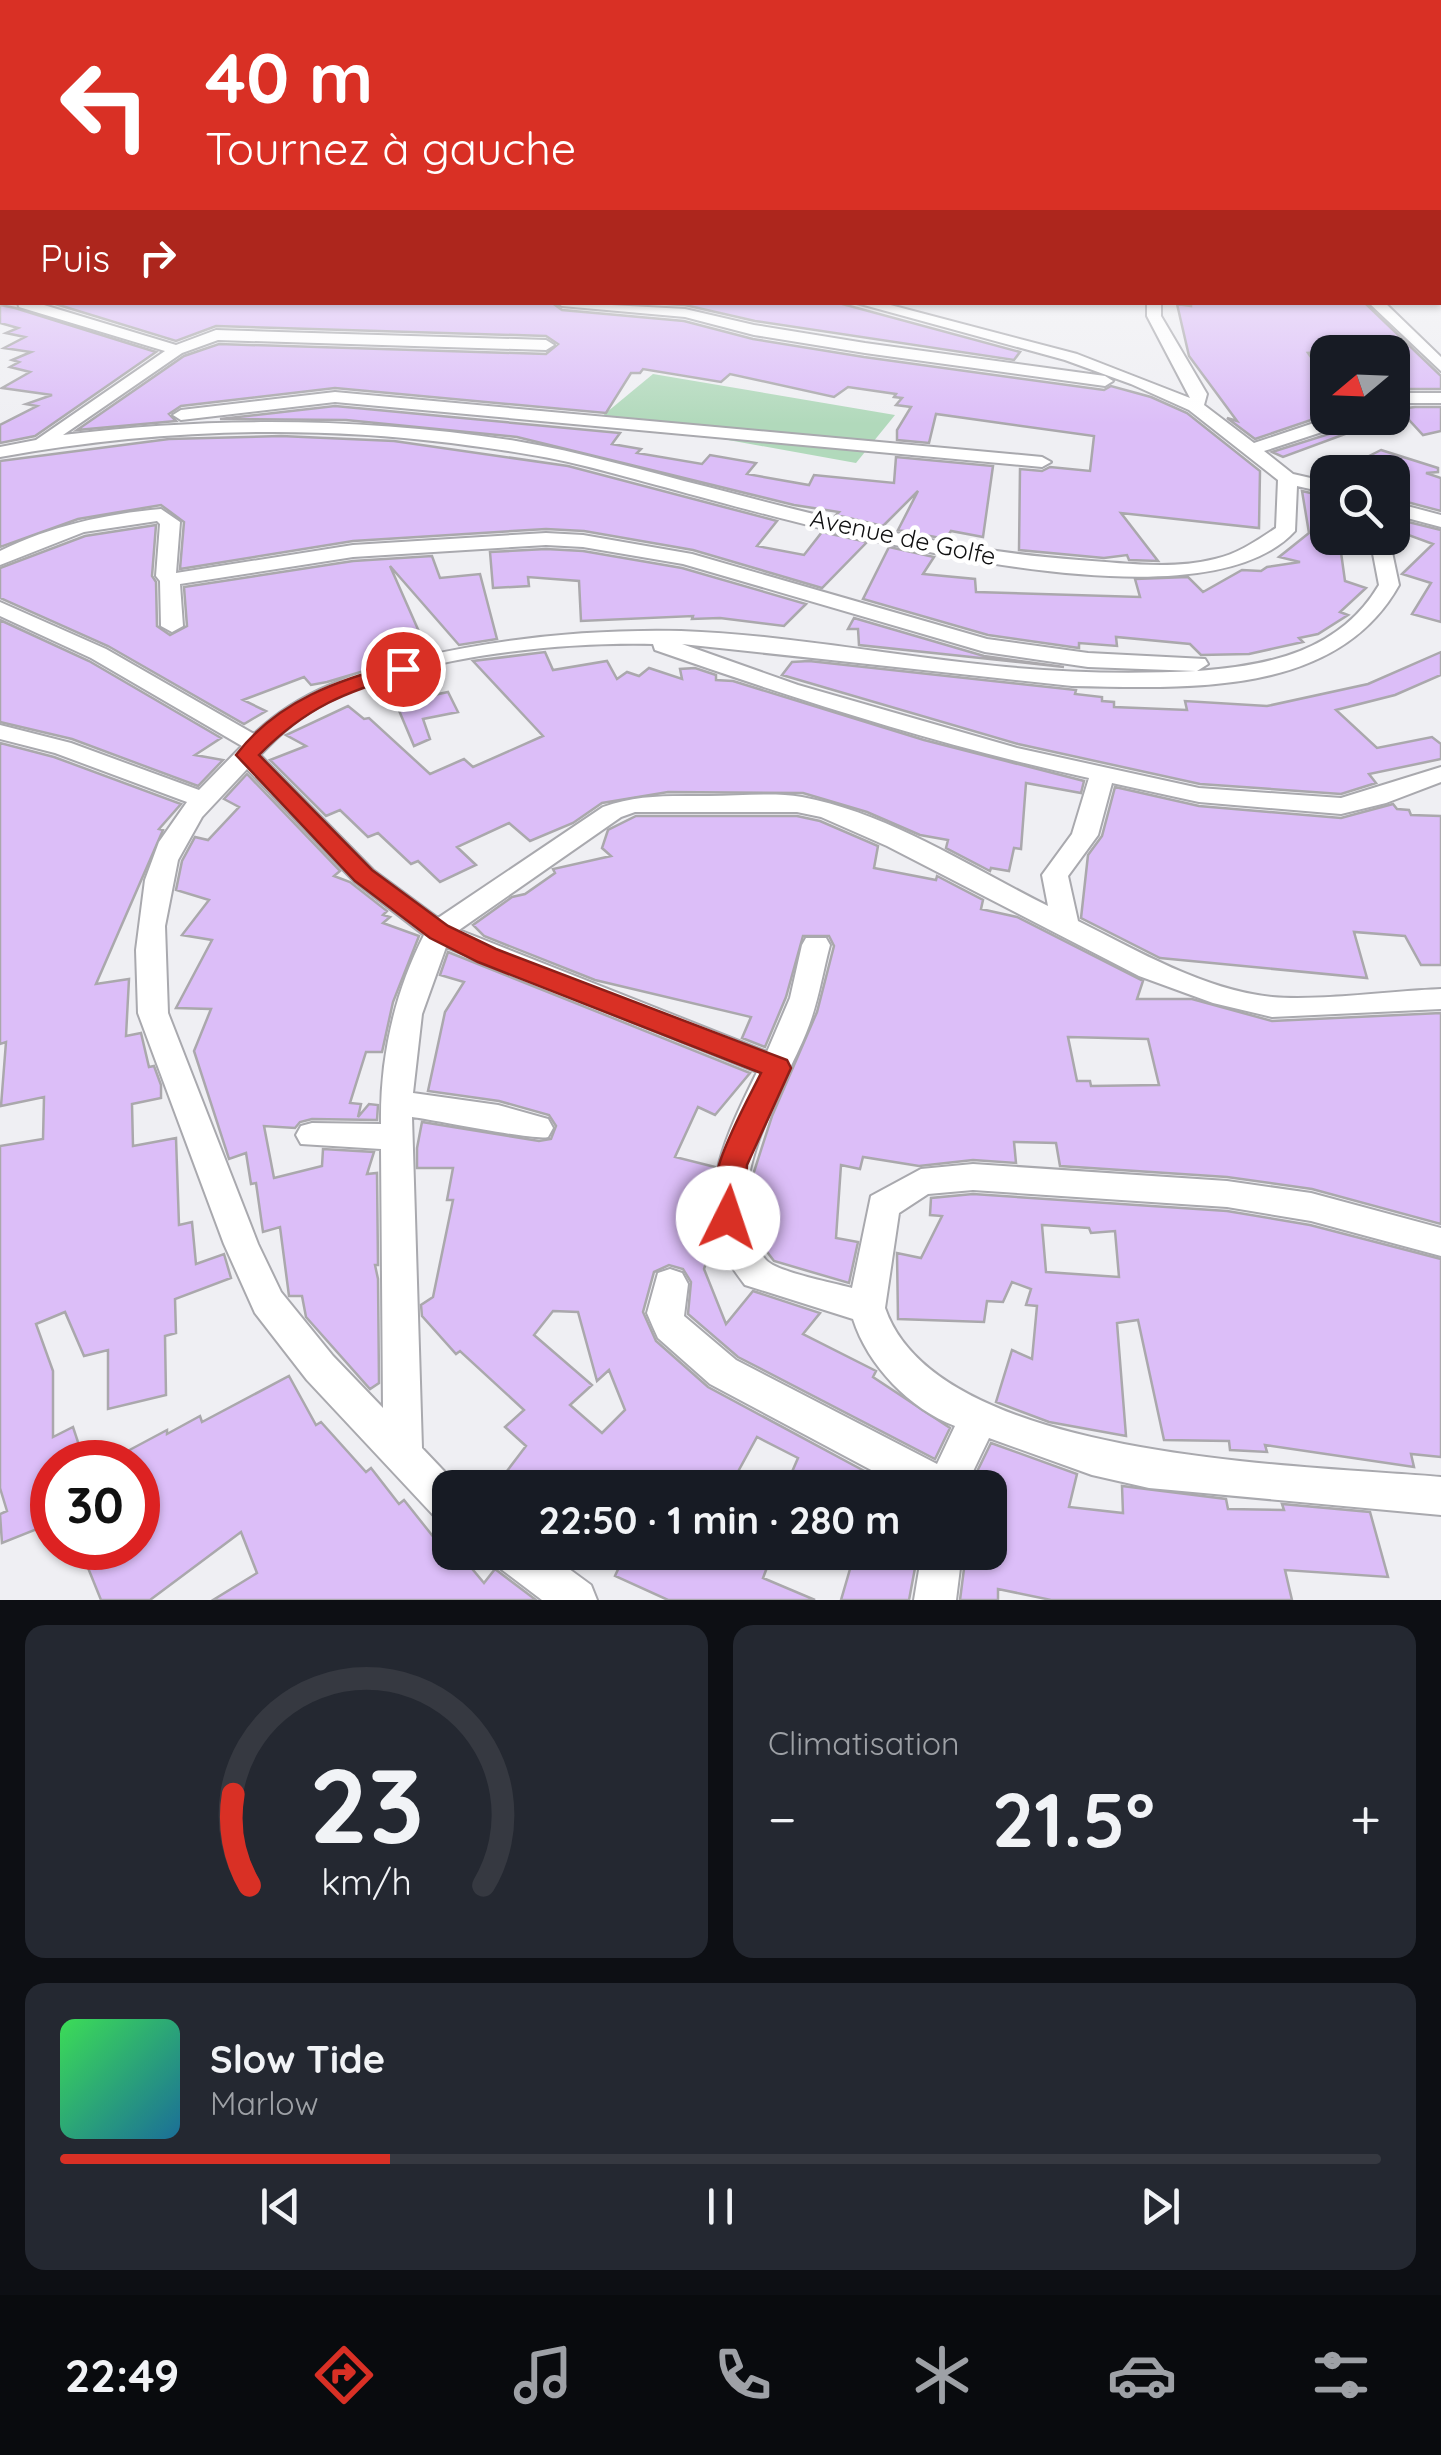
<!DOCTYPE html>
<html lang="fr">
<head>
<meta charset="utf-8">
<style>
  body { margin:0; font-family:Quicksand,sans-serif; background:#242831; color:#f1f3f6; height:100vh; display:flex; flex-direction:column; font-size:38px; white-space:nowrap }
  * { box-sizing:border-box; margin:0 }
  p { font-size:32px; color:#9ea1a6 }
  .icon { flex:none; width:55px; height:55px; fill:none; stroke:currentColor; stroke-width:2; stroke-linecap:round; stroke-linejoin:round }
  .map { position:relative; height:1600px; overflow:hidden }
  .details { display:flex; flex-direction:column; gap:25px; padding:25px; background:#0d0f14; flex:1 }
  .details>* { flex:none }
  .banner { position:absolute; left:0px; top:0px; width:1442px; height:305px; box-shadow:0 2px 8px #0004; background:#d93025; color:#fff; overflow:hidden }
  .needle { width:65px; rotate:251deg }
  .fabs { position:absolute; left:1310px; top:335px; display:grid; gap:20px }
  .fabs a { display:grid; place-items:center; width:100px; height:100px; border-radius:20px; background:#171b24; box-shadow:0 2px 8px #0004; font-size:50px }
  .speed { position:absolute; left:30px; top:1440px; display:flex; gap:20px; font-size:50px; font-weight:700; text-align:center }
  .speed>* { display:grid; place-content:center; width:130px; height:130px; border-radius:50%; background:#171b24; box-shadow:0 2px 8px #0004; line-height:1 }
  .speed .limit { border:15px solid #d22; background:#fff; color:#111 }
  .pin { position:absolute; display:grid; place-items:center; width:85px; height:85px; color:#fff; margin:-42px; border:5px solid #fff; border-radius:50%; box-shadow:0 2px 10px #0007 }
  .me { position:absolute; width:110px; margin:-55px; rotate:4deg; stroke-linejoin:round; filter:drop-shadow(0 0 8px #0008) }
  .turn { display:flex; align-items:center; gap:35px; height:210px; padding:0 40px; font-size:45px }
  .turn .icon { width:130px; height:130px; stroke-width:2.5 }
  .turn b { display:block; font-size:70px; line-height:85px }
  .then { display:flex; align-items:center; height:95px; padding:0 40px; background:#0003; gap:20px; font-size:38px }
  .big { font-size:75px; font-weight:700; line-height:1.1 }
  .details .widget { flex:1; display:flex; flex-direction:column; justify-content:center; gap:15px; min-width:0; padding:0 35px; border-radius:20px; background:#242831 }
  .details .dial { align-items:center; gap:0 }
  .dial svg { height:260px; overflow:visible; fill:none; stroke:#363941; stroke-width:7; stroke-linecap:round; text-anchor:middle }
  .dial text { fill:#f1f3f6; stroke:none }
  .song { display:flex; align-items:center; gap:30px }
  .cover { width:120px; height:120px; border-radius:15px; background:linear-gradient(135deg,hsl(130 70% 55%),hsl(200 70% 35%)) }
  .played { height:10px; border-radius:5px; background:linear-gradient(90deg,#d93025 25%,#363941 25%) }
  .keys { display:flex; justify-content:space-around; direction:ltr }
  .heat { display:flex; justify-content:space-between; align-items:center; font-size:55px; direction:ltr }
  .details .tiles { flex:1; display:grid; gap:25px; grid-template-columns:1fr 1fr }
  .widget:last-child { grid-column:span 2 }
  .trip { position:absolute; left:432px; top:1470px; width:575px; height:100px; border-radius:20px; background:#171b24; box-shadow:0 2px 8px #0004; font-weight:700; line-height:100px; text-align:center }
  .tab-bar { display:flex; height:160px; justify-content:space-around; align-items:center; background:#090b0e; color:#9ea1a6 }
  .tab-bar .icon { width:70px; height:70px }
  .tab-bar .current { color:#d93025 }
  .tab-bar b { font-size:45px; color:#f1f3f6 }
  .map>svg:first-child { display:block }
  .green { fill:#b1d9bb }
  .building { fill:#dcbef8; stroke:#aaa8ac; stroke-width:2.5; fill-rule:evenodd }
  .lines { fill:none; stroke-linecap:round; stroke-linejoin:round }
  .minor-casing { stroke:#a9a9ae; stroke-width:4 }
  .minor { fill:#fff; fill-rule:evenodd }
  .route { fill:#d93025; stroke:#8d1f18; stroke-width:2.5 }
  .labels { text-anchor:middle; stroke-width:9; stroke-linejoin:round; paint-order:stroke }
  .far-street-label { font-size:25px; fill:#101011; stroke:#fff }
</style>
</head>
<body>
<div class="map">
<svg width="1441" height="1600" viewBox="0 0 1441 1600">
  <rect width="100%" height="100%" fill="#efeff3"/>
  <path class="green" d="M653,374l242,41 -39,48 -255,-46z"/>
  <path class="building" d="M49,302h502l11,8 122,11 69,18 111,18 240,33 7,-4 40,11 36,16 73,58 -1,57 -138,-15 37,48 -29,-1 -2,-5 -23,3 -85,-8 1,-81 22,2 8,-4 40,4 4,-35 -158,-22 -7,29 -32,-3v-10l14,-23 -15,-2 6,-7 -8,-1 2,-3 -48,-7 -14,10 -104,-23 -9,8 -78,-13 -3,4h-9l-25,40 -271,-25 -154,18 -12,8 7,7 -99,9 107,-74 35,-12 327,10 12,-10 -12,-8 -330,-10 -40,15z
    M634,302h201l185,50 -6,8 -259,-39 -70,-16z
    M1191,302h173l77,74v13h-46l-3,-37 -67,-4 3,4 -20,1 20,28v14l-12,7 -5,18 -56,19 -28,-21 10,3 -48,-65 -12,-52 14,2z
    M0,305l15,3 141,44 -121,84 -35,7v-18l37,-19 -11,-2 26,-9 -50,-7 28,-16 -20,-5 9,-5 -7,-2 19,-8 -27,-4 21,-11 -19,-4 12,-5 -18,-5z
    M335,406l285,27 -8,11 29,5 -4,4 65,11 8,-9 46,8 -9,11 62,11 5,-10 80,8 2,-26 97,9 -10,71 -32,-6 -5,8 -48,-9 20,-39 -35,35 -47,-11 3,-3 -45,-7 -277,-68 -171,-17 -126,-1z
    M1415,407h26v24l-18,4 -24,-26z
    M1337,418l46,2 -100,37 -11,-5 57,-18z
    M281,436l113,5 174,25 209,55 -20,25 47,9 18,-23 45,10 -45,46 -129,-38 -109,-19 -38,-2 -193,12 -173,28 4,-47 -23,-17 -83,14 -78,28v-86l169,-22z
    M1381,450l57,18v4l-12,1 15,5v33l-49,-13v-26h-55z
    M1302,491l26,6v41h11l6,43 21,7 -26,24 8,3 -30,19 -19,4 4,4 -54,12 -48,1 -11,-11 -74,-7 1,9 -38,-3v5l-91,-13 -125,-36 26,-52 45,10 -11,17 52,5 1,13 164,5 -5,-18 53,-2 15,15 39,-22 19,1 6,-4 33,-5 -21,-5 30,-24z
    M1392,518l49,12v92l-29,-8 19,-31 -29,-9 31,-30 -41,-15z
    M156,525l-4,51 4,6 1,44 13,9 17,-9 -3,-39 169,-26 79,-5 8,22 40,-4 17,65 -38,6 -69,-79 38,86 -101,30 -16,3 -7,-8 -61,23 23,11 -22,13 -136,-78 -108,-48v-30l85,-32z
    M546,549l37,2 99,17 124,36 -22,22 -64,-8 -28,1 1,-3 -112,5 -2,-40 -51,-4 1,9 -36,2 -3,-36z
    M854,618l130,38 80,11 -205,-22 -1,-16h-10z
    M0,620l89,41 132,77 -26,17 28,5 -25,26 -126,-47 -72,-17z
    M545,652l8,18 54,-9 10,18 10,-7 12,4 10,-8 33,11 -2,-10 15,-1 21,7v5l17,1 191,59 160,41 -3,12 -55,-10 -5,66 -7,-1 -5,23 -18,-3 -1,3 -44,-23 2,-8 -28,-5 -53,-23 -64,-19 -135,-1 -66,11 -29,20 -43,18 -21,-18 -52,24 19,18 -36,17 -22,-21 -7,3 -33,-31 -10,4 -28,-27 -14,6 -56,-56 36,-14 -20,-11 62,-29 16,13 5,-1 61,56 34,-15 9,8 70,-31 -70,-75z
    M1441,652v23l-46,20 -59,15 41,38 55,-11 9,7v15l-72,15 7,9 -35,11 -141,-10 -182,-40 -236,-69 10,-13 17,-1 267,29 -1,4 27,3v4l12,1v5l73,3 -2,-9 82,5 101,-22z
    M406,676l9,23 33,-7 10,20 -35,7 7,20 -16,7 -27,-64z
    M0,743l54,14 127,47 -22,25 4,1 -67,154 33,-5 -3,57 15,-3 8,34 5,-1 7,19v13l-29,6 1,42 43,-8 3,87 13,-3 4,42 28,-10 7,24 -56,21 1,34 -11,3 1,59 -58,14v-59l-24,6 -19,-44 -29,12 17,47v66l20,-10 10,30 -10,5h-21v61l-50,20 -2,-29 7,-3 -7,-23v-342l43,-7 1,-42 -43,9 5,-64 -6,2z
    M247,774l93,97 -6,5 16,6 37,29 -4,4 7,2 -7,6 36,13 -26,66 -11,50h-16l-16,51 11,1 -3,13 11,-13 9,1 -1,15 -65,-1 -12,3 -5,6 -31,-2 10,52 48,-12 1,-17 51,3 -7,22 10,-1 1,92h-3l3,14 1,104 -9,6 -64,-72 -4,-21h-13l-9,-69 -17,5 -7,-49 -5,1 -5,-31 -17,6 -35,-108 17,-42 -35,-1 36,-68 -30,-5 27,-35 -33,-10 6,-29 13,-24 13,3 31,-33 -15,-8z
    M1115,787l84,19 142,12 52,-14 4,5 12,1 2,5 30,1v149h-20l-16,-29 -51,-4 13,46 -207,-20 -79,-40 7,-63 14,-19z
    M636,816h161l23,5 58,25 -4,22 62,12 1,-4 46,24 -2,9 36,8 126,64 -6,18h55l80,22 169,-8v211l-129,-35 -85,-12 -167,-11 -4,-23 -42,-1 2,21 -43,-3 -54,6 -56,-9 -3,12 -19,-4 -5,73 22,4 -9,41 -75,-22 -16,-21 4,-14 -9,-1 -1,-47 20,-62 45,-104 17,-66 -5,-10h-26l-17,61 -21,50 -23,-9 9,-21 -156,-37 -111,-44 -11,-11 39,-28 13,-3 30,-21 -2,-4 58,-13 -9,-8 6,-18zM1068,1037l80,2 11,46 -68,1 -1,-5h-13z
    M448,952l302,121 -35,42 -17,-8 -23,50 40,10 -5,34 4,37 -10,31 22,55 27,-33 67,22 -17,21 73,37 -3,6 77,51 -15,31 -197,-102 -50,-43 3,-32 -8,-13 -14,-4 -15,7 -11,40 13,29 52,46 188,101h-111l13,-30 -41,-21 -28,51h-235l32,-42 -21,-19 19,-17 -64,-59 -4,3 -34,-38 -1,-11 12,-8 20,-97h-6l6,-32h-36v-20l5,-26 117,19 12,-2 5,-13 -7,-11 -50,-14 -71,-10 17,-79 19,-30 -24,-7zM553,1311l25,1 19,69 12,-11 16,40 -23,23 -32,-28 22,-20 -58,-50z
    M973,1194l254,17 83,14 131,34v198l-30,-3 3,13 -149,-22 2,7 -37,-2 -1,-9 -65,-1 -26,-120 -21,3 9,113 -77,-14 -53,-20 16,-52 20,9 5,-53 -11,-1 5,-16 -19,-7 -9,20 -16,-1 -3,21 -86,-3 -1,-66 24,5 21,-42 -12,-1 1,-17zM1042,1225l47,3 2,5 24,-2 4,46 -73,-5z
    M289,1376l27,49 5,-3 45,50 5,-4 28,36 5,-4 31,39 7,-6 8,10v9h8l26,31 11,-14 41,31h-323l44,-27 -16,-41 -91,68h-49l-21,-52h58v-86h-31l60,-32v4l33,-18 2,6z
    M991,1443l86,31 -8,33 54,6 -1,-27 104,13 2,10 56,1 -2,-6 88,8 18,65 -103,-7 7,30h-241l-53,-11v11h-38l5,-39 25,5v-78h-21z
    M626,1552h147l-10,26 52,22h-147l-53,-24z
    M855,1552h63l-9,48h-68z"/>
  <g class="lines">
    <g class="minor-casing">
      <path id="minor" d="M1440,217h1v8h-1z
        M0,222h2v8h-2z
        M18,302h16l142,43 40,-15 330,10 8,5 -8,5 -328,-10 -36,13 -119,82c152,-19 302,-17 453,6 65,11 128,30 192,46 122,32 245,64 371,73 44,3 93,10 136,-1 23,-5 41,-18 61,-31l2,-48 -89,-70 -58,-26 -66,-24 -212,-58h26l198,52 113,44 -43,-82v-14h14v14l46,78 -3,11 50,38 60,-20 6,-20 8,-5v20h5l-5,12 -64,21 29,23 35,8v11l-31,-7 -2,45c-110,120 -567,-30 -710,-65 -44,-11 -89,-17 -134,-23 -151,-19 -301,-13 -451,14v-10l36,-7 129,-89 -146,-44z
        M555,302l130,7 69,16 111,18 240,33 8,5 -8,5 -240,-33 -111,-18 -69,-18 -123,-11z
        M1368,302h16l57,55v14z
        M335,392l707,65 9,5 -9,5 -707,-65 -154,18 -8,-5 8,-5z
        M1392,393h49v10h-49z
        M1392,502l49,13v12l-49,-13z
        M161,509l19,13 -4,51 177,-28 193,-12 37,2 109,19 295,85 101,14 117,6 3,5 -11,7c72,-5 143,-20 182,-86l-9,-47h19l10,47c-63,113 -213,103 -327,101l-390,-42 116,41 219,63 182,40 142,10 100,-31v15l-55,21 -45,11 -142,-12 -87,-19 -14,52 -30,41 10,45c60,30 126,69 194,76 48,4 119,-6 169,-8v20l-169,8 -59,-14 -74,-27 -252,-130 -66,-29 -24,-5h-162l-14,5 -162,113 308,122 23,-54 12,-53 4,-7h20l4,7c-8,30 -12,59 -24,88 -24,59 -94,166 -40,227 11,12 68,23 86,28l19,-92 50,-27 52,-5 254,17 84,12 130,35v28l-130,-35 -84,-14 -254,-17 -45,4 -29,19 -14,95c52,153 420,157 556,169v38l-292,-27 -57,-13 -103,-37 -24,50h-60l-195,-104 -52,-46 -5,-11 -6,-14 11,-40 12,-4 12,4 6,11 -4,32 52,44 201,104 18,-38c-45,-17 -87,-60 -102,-107l-108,-34c-9,-12 -20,-26 -25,-40 -21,-59 12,-121 37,-173l-311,-125 -24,67 -9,79 85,12 50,14 5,9 -5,9c-13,4 -112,-17 -136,-20l10,331 38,40h-10v36l-14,-6 -129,-138 -52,-67 -31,-69 -86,-231 -2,-63 9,-70 14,-38 28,-40 -132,-49 -55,-14v-14l71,18 128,47 43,-44 -151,-88 -91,-42v-14l106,47 148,85c46,-44 103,-62 163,-76 86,-20 176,-29 264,-27 109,4 217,26 325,36 64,6 127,7 190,4l-108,-4 -103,-15 -302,-88 -100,-17 -37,-2 -193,12 -173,27 3,42 -11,6 -11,-6 -1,-45 -4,-5 4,-52 -3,-3 -73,11 -84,33v-14c51,-25 105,-37 161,-42zM653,644l2,6c143,50 287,96 434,128l-17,56 -30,41 6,31c-78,-39 -160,-93 -246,-109 -29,-5 -63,-1 -93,-1 -37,0 -71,-2 -106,11l-165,111 -65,-48 -113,-115c16,-17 33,-33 53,-45 90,-53 237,-68 340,-66zM247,769l108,113 69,53c-30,59 -44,123 -43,189l-69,-1 -11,3 -5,9 5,9 80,5 2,259 -50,-52 -52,-64 -23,-48 -90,-231 -3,-87 13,-66 24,-43z
        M491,1552h55l45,33 6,15h-55l-45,-34z
        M922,1552h40l-6,48h-42z"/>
    </g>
    <use href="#minor" class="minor"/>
  </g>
  <linearGradient id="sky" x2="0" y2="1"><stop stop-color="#72b2dc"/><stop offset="0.47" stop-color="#f8f8fa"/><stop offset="1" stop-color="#f8f8fa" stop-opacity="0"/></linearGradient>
  <rect width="1441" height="424" fill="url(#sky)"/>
  <path class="route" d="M403,663l10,6 -3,4c-63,18 -104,34 -151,82l113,115 76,56 48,23 291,111 4,8 -44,97 -3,53 -5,9 -11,3 -11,-3c-20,-41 26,-117 44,-154l-283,-111 -48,-24 -75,-57 -119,-126c41,-54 103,-76 167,-92z"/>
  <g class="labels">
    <g class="far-street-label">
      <text transform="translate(903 537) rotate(12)" y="9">Avenue de Golfe</text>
    </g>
  </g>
</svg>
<div class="fabs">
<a><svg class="needle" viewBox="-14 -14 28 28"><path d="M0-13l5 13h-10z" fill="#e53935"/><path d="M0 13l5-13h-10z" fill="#9ea1a6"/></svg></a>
<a><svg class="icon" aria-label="search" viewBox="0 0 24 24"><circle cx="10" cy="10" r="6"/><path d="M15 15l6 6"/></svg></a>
</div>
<div class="speed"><div class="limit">30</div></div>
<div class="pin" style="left:403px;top:669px;background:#d93025"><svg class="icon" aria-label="arrive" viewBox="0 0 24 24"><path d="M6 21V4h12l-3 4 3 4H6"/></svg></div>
<svg class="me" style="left:728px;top:1218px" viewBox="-20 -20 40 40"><circle r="19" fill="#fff"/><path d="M0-13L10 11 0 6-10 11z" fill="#d93025"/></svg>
<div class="trip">22:50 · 1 min · 280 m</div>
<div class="banner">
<div class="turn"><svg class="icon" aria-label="left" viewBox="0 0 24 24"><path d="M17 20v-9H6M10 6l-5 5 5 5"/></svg><div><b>40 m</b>Tournez à gauche</div></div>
<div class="then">Puis<svg class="icon" aria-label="right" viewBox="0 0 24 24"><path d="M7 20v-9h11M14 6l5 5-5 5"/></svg></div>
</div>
</div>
<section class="details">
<div class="tiles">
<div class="widget dial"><svg viewBox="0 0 100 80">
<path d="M14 69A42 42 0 1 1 86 69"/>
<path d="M14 69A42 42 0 0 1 9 41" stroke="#d93025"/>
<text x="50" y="56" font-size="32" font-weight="700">23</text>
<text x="50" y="72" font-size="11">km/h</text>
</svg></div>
<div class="widget"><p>Climatisation</p>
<div class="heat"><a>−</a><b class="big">21.5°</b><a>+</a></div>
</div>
<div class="widget">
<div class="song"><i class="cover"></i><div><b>Slow Tide</b><p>Marlow</p></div></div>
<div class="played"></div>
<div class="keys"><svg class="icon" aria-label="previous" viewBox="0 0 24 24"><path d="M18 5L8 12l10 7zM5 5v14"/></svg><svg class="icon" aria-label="pause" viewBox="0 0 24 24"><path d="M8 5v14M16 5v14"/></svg><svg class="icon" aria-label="next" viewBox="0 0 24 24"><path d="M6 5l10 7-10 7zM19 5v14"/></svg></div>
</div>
</div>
</section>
<nav class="tab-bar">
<b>22:49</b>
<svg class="icon current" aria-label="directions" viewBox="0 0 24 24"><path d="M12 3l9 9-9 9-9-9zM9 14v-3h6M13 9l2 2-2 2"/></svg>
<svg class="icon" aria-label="music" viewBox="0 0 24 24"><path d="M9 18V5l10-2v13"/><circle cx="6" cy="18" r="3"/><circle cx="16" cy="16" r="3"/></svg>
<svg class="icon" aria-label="phone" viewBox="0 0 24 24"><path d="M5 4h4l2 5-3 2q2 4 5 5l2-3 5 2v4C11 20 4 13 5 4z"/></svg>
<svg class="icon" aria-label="climate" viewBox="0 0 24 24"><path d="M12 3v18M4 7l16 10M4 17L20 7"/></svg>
<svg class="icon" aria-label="car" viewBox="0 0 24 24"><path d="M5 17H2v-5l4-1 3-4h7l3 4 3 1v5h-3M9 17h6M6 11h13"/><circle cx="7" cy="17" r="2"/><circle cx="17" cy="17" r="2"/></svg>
<svg class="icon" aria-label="filters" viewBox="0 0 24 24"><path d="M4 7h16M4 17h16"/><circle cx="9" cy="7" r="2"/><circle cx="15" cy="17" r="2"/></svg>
</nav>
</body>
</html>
